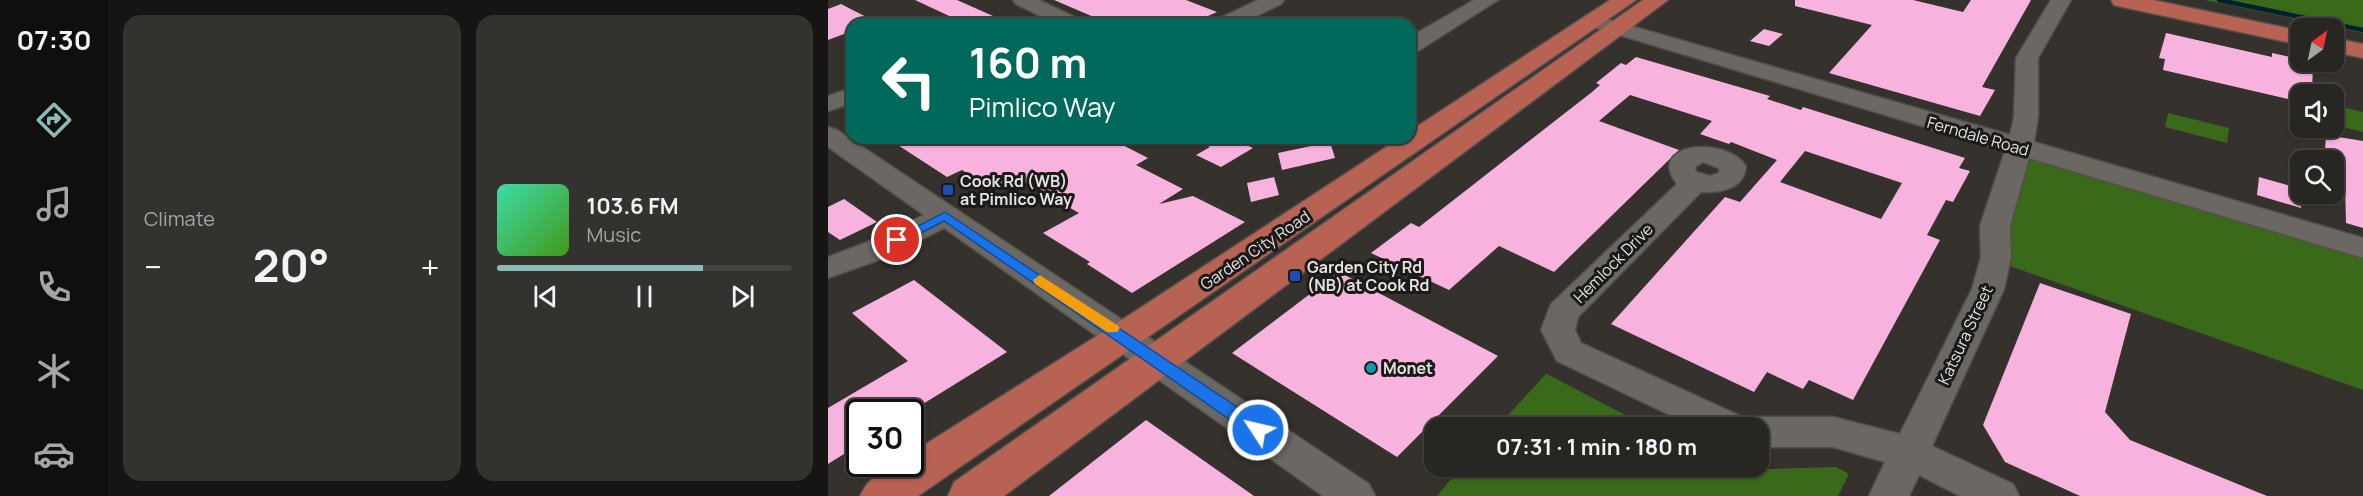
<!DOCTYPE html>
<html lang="en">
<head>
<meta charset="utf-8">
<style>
  body { margin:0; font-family:Manrope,sans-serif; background:#34322f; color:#f1f3f6; height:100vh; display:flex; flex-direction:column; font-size:22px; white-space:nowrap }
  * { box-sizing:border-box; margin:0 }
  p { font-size:20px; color:#a5a5a5 }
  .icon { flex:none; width:33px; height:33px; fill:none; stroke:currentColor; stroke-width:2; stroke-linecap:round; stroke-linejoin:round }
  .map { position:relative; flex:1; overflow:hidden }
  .side { display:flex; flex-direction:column; gap:15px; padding:15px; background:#161513; width:720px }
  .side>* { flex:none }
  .guide { position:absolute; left:18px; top:18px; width:570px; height:126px; border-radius:18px; box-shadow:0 2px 4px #0004,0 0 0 2px #444340; background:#00695c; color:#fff; overflow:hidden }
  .needle { width:39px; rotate:33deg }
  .buttons { position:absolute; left:1462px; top:18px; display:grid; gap:12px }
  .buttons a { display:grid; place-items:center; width:54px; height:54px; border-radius:12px; background:#282622; box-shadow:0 2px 4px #0004,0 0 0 2px #444340; font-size:30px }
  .speed { position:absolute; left:18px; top:399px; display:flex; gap:12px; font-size:30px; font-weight:700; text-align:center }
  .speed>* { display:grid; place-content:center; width:78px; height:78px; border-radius:50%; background:#282622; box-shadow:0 2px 4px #0004,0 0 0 2px #444340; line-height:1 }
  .speed .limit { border:3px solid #111; border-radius:9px; background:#fff; color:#111 }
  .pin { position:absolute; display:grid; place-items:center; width:51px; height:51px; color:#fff; margin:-26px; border:3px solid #fff; border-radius:50%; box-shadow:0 2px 6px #0007 }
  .me { position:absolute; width:66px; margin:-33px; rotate:305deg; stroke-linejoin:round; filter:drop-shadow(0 0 4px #0008) }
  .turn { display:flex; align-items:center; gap:21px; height:126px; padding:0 24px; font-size:27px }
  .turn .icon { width:78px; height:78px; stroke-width:2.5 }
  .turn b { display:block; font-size:42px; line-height:51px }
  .big { font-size:45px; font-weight:700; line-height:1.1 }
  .side .tile { flex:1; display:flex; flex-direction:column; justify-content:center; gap:9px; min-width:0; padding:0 21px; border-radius:18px; background:#34322f }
  .song { display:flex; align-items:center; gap:18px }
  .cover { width:72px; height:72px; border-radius:9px; background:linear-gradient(135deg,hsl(160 70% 55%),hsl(100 70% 35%)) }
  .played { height:6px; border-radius:3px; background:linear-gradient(90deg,#8bbbb9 70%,#444340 70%) }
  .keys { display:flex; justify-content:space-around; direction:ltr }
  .heat { display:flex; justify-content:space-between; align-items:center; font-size:33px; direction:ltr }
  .side .tiles { flex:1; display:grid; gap:15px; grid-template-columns:repeat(2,1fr) }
  .trip { position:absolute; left:596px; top:417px; width:345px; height:60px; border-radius:18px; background:#282622; box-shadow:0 2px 4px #0004,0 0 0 2px #444340; font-weight:700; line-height:60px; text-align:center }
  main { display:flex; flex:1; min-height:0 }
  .menu { display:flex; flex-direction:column; width:108px; justify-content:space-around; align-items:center; background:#100f0e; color:#a5a5a5 }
  .menu .icon { width:42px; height:42px }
  .menu .active { color:#8bbbb9 }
  .menu b { font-size:27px; color:#f1f3f6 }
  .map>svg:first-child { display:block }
  .green { fill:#3b691a }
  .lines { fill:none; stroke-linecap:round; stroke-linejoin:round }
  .stream { stroke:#00202f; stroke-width:4.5 }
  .building { fill:#f7b3de; fill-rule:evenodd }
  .minor-casing { stroke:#514f4b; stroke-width:3 }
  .major-casing { stroke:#514f4b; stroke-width:3 }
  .minor { fill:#6b6762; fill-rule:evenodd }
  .major { fill:#b86254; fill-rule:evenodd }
  .route { fill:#1a73e8; stroke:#114b97; stroke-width:1.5 }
  .slow { fill:#f59e0b }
  .transit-dot { fill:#1a4fb4; stroke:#1b1a18; stroke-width:2 }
  .culture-dot { fill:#0f9aa8; stroke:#1b1a18; stroke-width:2 }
  .labels { text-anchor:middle; stroke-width:6; stroke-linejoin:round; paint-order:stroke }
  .street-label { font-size:16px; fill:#e6e4e1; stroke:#1b1a18 }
  .poi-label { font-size:16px; font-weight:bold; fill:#e6e4e1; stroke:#1b1a18; text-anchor:start }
</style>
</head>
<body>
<main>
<nav class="menu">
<b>07:30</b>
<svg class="icon active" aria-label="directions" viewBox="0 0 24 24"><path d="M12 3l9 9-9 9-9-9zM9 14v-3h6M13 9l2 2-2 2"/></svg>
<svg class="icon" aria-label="music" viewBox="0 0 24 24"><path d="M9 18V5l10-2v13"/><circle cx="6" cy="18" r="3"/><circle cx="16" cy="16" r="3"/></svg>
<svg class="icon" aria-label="phone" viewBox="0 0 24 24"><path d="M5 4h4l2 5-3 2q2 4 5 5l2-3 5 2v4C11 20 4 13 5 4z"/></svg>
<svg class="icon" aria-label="climate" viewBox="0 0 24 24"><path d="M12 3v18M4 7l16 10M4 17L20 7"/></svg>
<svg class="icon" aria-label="car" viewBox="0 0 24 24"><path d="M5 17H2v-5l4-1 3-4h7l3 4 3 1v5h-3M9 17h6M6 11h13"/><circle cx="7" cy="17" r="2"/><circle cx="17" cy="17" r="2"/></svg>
</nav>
<section class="side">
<div class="tiles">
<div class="tile"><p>Climate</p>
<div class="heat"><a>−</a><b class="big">20°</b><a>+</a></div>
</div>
<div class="tile">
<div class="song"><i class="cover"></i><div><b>103.6 FM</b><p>Music</p></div></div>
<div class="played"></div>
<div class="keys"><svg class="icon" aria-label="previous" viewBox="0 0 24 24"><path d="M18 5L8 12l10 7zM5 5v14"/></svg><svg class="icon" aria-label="pause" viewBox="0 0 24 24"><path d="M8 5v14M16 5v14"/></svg><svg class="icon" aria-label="next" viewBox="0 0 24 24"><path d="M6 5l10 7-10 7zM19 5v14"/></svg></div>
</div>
</div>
</section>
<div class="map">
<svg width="1535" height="496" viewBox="0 0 1535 496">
  <rect width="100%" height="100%" fill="#35322e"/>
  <path class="green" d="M1377,0h158v33z
    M1506,105l29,7v20l-29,-7z
    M1340,113l61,15 -2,15 -62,-16z
    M1203,159l11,1 321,97v133l-359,-126 6,-48 12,-54z
    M718,374h1l101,53h-151z
    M633,467l269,-1 12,4 94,-3 13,7 -11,22h-401z"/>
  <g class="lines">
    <path class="stream" d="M1391,0l144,30"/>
  </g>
  <path class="building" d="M87,0h42l54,24 -49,-2z
    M226,0h132l31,12 -27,12h-80z
    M967,0h118l50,12 8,-12h60l-49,87 13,3 -15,26 -151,-43 43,-48 -77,-19z
    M13,4l39,20h-28v7l-24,9v-31z
    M936,29l19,5 -14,12 -19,-5z
    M1338,33l106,24v-4l41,9 -1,32h-11v8l-138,-32 2,-11 -6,-1z
    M808,57l134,39 -3,3 34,11 2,-3 162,51 -6,10 11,3 -17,31 -7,-2 -19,35 13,5 -87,160 -44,-20 -6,9 -36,-17 -13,20 -143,-68 114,-127 15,5 37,-42 -46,-18 -2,2 -29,-10 12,-13 -82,-26 -31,26 80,29 -125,122 -55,-26 -50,44 -78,-37 40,-30 8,4 173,-135 8,-7 -4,-2 25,-20 5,2zM977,151l97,32 -21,36 -101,-37z
    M1498,135l37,6v87l-17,-5 -1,-40 -11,-3v-26l-9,-3z
    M59,138h222l39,20 -12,7 47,24 -24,15 34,-8 52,26 -113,71 -45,-29 3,-2 -47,-29 36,-20 -63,-36 -24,12 -30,-19 -15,7z
    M363,138h39l23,10 -32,19 -25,-12 14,-8z
    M502,142l5,16 -53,12 -4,-17z
    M446,177l5,18 -28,7 -4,-19z
    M1431,177l42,12v19l-44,-13z
    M16,199l33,23 -37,18 -12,-8v-25z
    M511,272l159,84 -101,101 -165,-104z
    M86,280l93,72 -97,60h-50v32l-32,20v-56l80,-47 -56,-48z
    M1212,283l91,31 -26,98 25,28 137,56h-187l-75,-34 -22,-37z
    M318,420l108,76h-205z"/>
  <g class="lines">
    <g class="minor-casing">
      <path id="minor" d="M185,0h26l42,20 3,4h-27l-41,-20z
        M430,0h26l-3,4 -41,20h-27l3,-4z
        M646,0h24l-80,51 -8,2v-16z
        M1223,0h20l-33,58v59l-4,25 329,96v20l-334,-100 -19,68 1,31 -7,32 -72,157 81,38 6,12h-59l-41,-21 -10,21h-40l16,-34 -52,-15h-75v-19h-61l-140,-67 -16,-31 10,-26 126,-120c-32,-40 47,-50 69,-18 -2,23 -25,27 -45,26l-123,125 -3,13 6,13 168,77 9,-3h75l67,17 72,-145 9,-32 -1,-31 25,-75 -419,-126 -3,-4 3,-4h14l410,118 4,-18 2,-59zM875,162l16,6v5l-9,3 -14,-4 -1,-5z
        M24,88v15l-24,8v-15z
        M0,127l9,3 532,354 6,12h-52l-379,-268 -57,29 -59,21v-21l37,-14 59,-28 -96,-68z"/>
    </g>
    <g class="major-casing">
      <path id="major" d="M782,0h26l-718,496h-58c9,-20 29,-32 50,-32v-10l201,-127 289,-189h10v-7z
        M815,0h25l-664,496h-56l6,-14z
        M1283,0h42l148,31v14l-179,-38 -8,-2z
        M1506,38l29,6v14l-29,-6z"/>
    </g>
    <use href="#minor" class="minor"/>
    <use href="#major" class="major"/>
  </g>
  <path class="route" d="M117,212l319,213 3,5 -3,5h-12l-308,-214 -42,22 -5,1 -6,-4z"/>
  <path class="slow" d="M212,275l77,50 3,3 -3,4h-10l-72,-48 -2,-4z"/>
  <g class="transit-dot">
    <rect x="114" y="184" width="12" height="12" rx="3"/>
    <rect x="461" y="270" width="12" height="12" rx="3"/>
  </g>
  <circle class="culture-dot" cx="543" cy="368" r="6"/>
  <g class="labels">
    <g class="street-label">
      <text transform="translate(1150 136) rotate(16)" y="6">Ferndale Road</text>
      <text transform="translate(427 250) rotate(-34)" y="6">Garden City Road</text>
      <text transform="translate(785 263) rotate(-45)" y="6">Hemlock Drive</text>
      <text transform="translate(1137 335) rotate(-65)" y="6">Katsura Street</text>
    </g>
    <g class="poi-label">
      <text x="132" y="187">Cook Rd (WB)<tspan x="132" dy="18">at Pimlico Way</tspan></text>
      <text x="479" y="273">Garden City Rd<tspan x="479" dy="18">(NB) at Cook Rd</tspan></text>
      <text x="555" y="374">Monet</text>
    </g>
  </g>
</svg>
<div class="buttons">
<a><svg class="needle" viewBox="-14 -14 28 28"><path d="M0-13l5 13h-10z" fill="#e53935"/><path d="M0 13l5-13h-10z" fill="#a5a5a5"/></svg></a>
<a><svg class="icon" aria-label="sound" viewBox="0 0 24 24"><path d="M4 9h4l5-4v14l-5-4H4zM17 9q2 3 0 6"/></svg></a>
<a><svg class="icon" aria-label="search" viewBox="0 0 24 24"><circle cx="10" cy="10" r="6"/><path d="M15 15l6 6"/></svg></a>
</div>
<div class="speed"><div class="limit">30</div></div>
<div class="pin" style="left:69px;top:240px;background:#d93025"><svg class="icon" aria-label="arrive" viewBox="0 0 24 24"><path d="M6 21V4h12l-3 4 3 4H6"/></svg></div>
<svg class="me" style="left:430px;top:430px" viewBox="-20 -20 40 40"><circle r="17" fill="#1a73e8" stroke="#fff" stroke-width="3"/><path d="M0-11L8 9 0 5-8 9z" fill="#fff"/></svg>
<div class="trip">07:31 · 1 min · 180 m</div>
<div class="guide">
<div class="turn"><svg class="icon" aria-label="left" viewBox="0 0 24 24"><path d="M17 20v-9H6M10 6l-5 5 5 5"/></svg><div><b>160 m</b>Pimlico Way</div></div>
</div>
</div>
</main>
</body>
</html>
